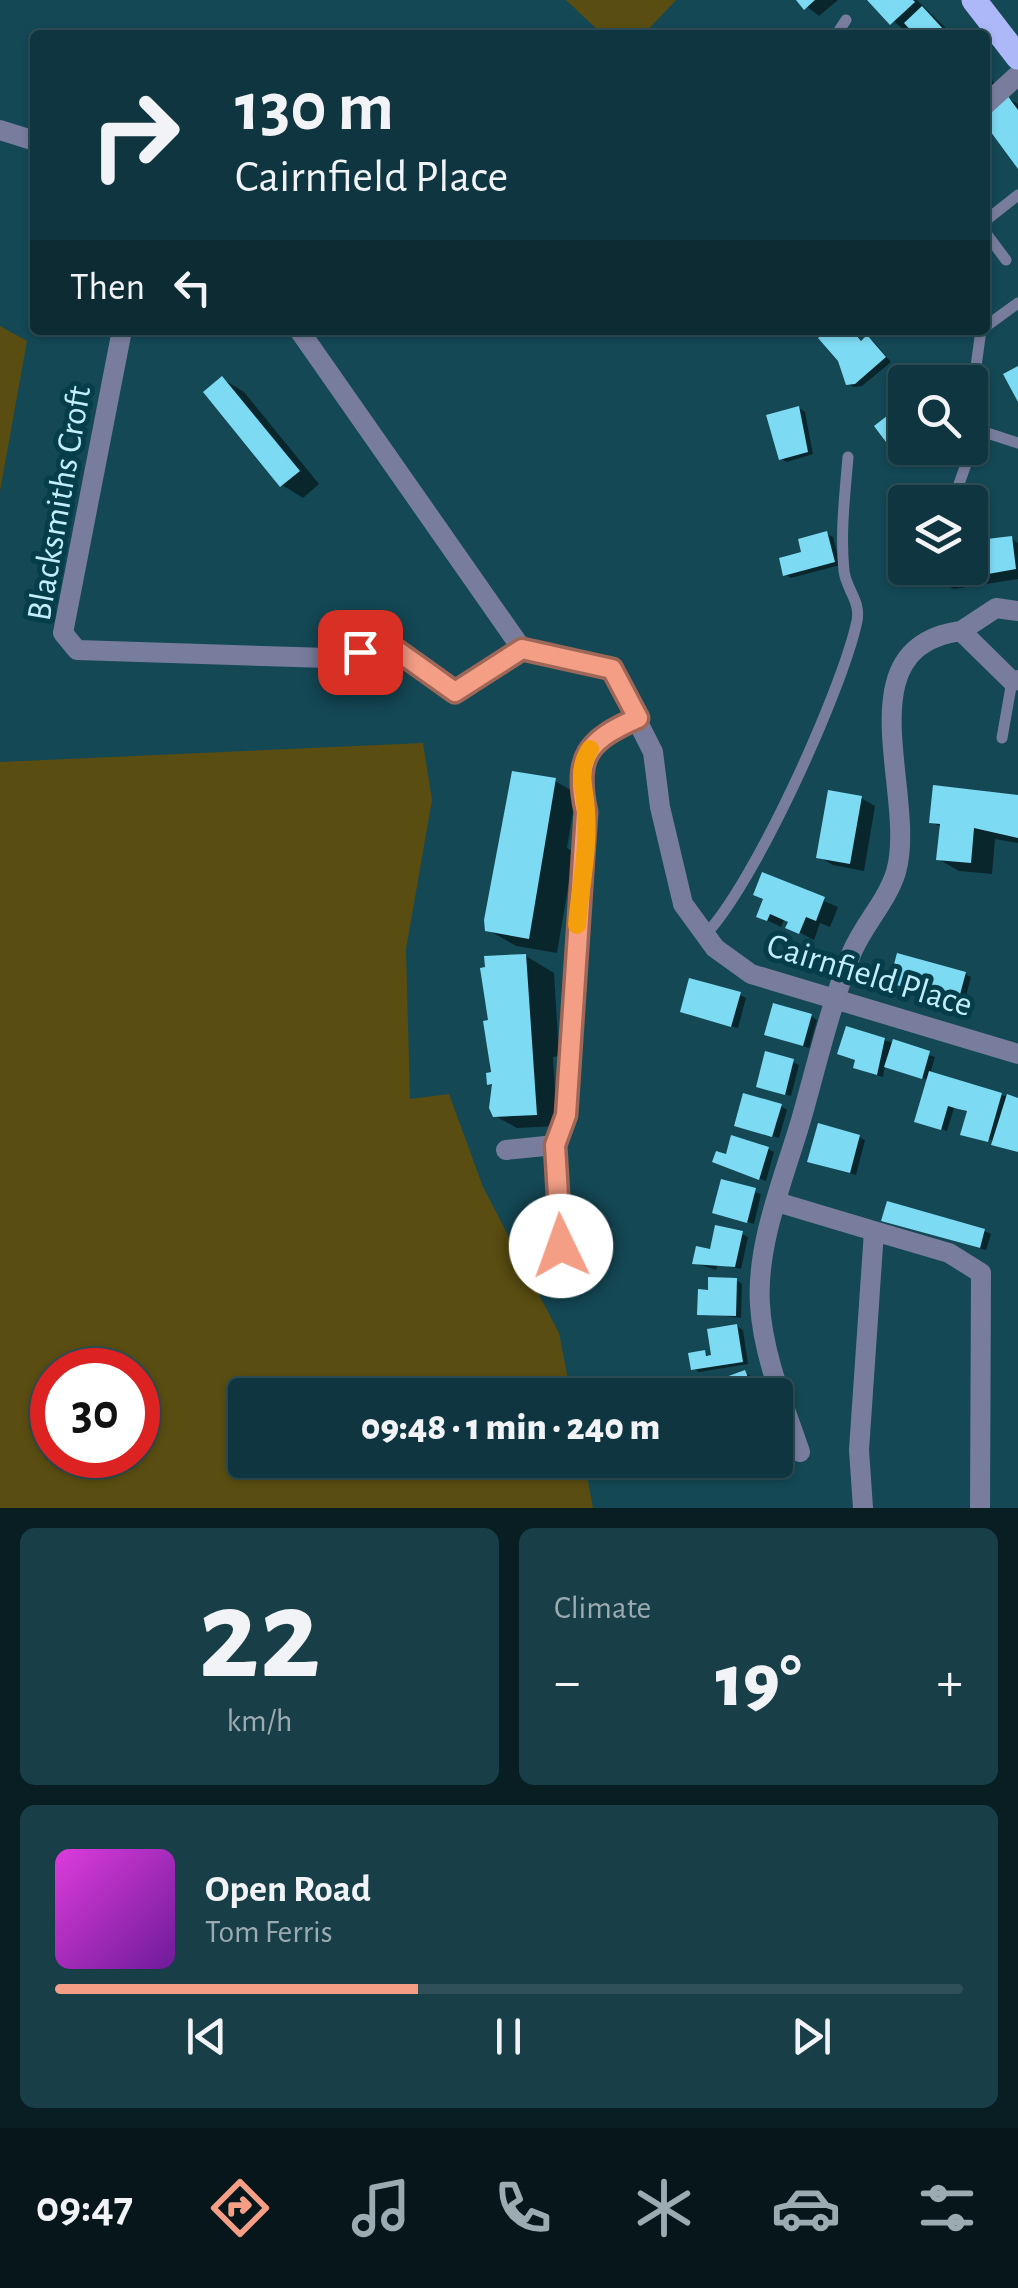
<!DOCTYPE html>
<html lang="en">
<head>
<meta charset="utf-8">
<style>
  body { margin:0; font-family:"Alegreya Sans",sans-serif; background:#183e47; color:#f1f3f6; height:100vh; display:flex; flex-direction:column; font-size:38px; white-space:nowrap }
  * { box-sizing:border-box; margin:0 }
  p { font-size:32px; color:#9babb1 }
  .icon { flex:none; width:55px; height:55px; fill:none; stroke:currentColor; stroke-width:2; stroke-linecap:round; stroke-linejoin:round }
  .map { position:relative; height:1508px; overflow:hidden }
  .drawer { display:flex; flex-direction:column; gap:20px; padding:20px; background:#081e23; flex:1 }
  .drawer>* { flex:none }
  .top-card { position:absolute; left:30px; top:30px; width:960px; height:305px; border-radius:10px; box-shadow:0 2px 8px #0004,0 0 0 2px #2f5059; background:#0f3640; color:#f1f3f6; overflow:hidden }
  .buttons { position:absolute; left:888px; top:365px; display:grid; gap:20px }
  .buttons a { display:grid; place-items:center; width:100px; height:100px; border-radius:10px; background:#0f3640; box-shadow:0 2px 8px #0004,0 0 0 2px #2f5059; font-size:50px }
  .speed { position:absolute; left:30px; top:1348px; display:flex; gap:20px; font-size:50px; font-weight:700; text-align:center }
  .speed>* { display:grid; place-content:center; width:130px; height:130px; border-radius:50%; background:#0f3640; box-shadow:0 2px 8px #0004,0 0 0 2px #2f5059; line-height:1 }
  .speed .limit { border:15px solid #d22; background:#fff; color:#111 }
  .pin { position:absolute; display:grid; place-items:center; width:85px; height:85px; color:#fff; margin:-42px; border-radius:20px; box-shadow:0 5px 15px #0006 }
  .me { position:absolute; width:110px; margin:-55px; rotate:357deg; stroke-linejoin:round; filter:drop-shadow(0 0 8px #0008) }
  .turn { display:flex; align-items:center; gap:35px; height:210px; padding:0 40px; font-size:45px }
  .turn .icon { width:130px; height:130px; stroke-width:2.5 }
  .turn b { display:block; font-size:70px; line-height:85px }
  .then { display:flex; align-items:center; height:95px; padding:0 40px; background:#0003; gap:20px; font-size:38px }
  .big { font-size:75px; font-weight:800; line-height:1.1 }
  .drawer .tile { flex:1; display:flex; flex-direction:column; justify-content:center; gap:15px; min-width:0; padding:0 35px; border-radius:15px; background:#183e47 }
  .drawer .dial { align-items:center; gap:0 }
  .dial b { font-size:130px; line-height:1 }
  .song { display:flex; align-items:center; gap:30px }
  .cover { width:120px; height:120px; border-radius:15px; background:linear-gradient(135deg,hsl(300 70% 55%),hsl(280 70% 35%)) }
  .played { height:10px; border-radius:5px; background:linear-gradient(90deg,#f49e86 40%,#2f5059 40%) }
  .keys { display:flex; justify-content:space-around; direction:ltr }
  .heat { display:flex; justify-content:space-between; align-items:center; font-size:55px; direction:ltr }
  .drawer .tiles { flex:1; display:grid; gap:20px; grid-template-columns:1fr 1fr }
  .tile:last-child { grid-column:span 2 }
  .trip { position:absolute; left:228px; top:1378px; width:565px; height:100px; border-radius:10px; background:#0f3640; box-shadow:0 2px 8px #0004,0 0 0 2px #2f5059; font-weight:800; line-height:100px; text-align:center }
  .menu { display:flex; height:160px; justify-content:space-around; align-items:center; background:#06161a; color:#9babb1 }
  .menu .icon { width:70px; height:70px }
  .menu .selected { color:#f49e86 }
  .menu b { font-size:45px; color:#f1f3f6 }
  .map>svg:first-child { display:block }
  .green { fill:#594d11; fill-rule:evenodd }
  .shadow { fill:#0007 }
  .building { fill:#7ddaf3 }
  .lines { fill:none; stroke-linecap:round; stroke-linejoin:round }
  .lane { stroke:#787d9e; stroke-width:11 }
  .street { stroke:#787d9e; stroke-width:20 }
  .primary { stroke:#adb8f9; stroke-width:25 }
  .route-casing { stroke:#9f6757; stroke-width:25 }
  .route { stroke:#f49e86; stroke-width:18 }
  .slow { stroke:#f59e0b; stroke-width:18 }
  .labels { text-anchor:middle; stroke-width:10; stroke-linejoin:round; paint-order:stroke }
  .street-label { font-size:35px; fill:#c2eefa; stroke:#053d4a }
</style>
</head>
<body>
<div class="map">
<svg width="1018" height="1508" viewBox="0 0 1018 1508">
  <rect width="100%" height="100%" fill="#144855"/>
  <path class="green" d="M566,0h110l-33,35h-40z
    M0,326l27,15 -27,150z
    M423,743l9,57 -26,149 4,150 39,-5 34,93 76,146 12,62h-326v65h339l9,48h-593v-746zM52,1370h86v85h-86z"/>
  <path class="shadow" d="M799,0h39l-19,16z
    M870,0h47l36,35h-35l-8,-8 -5,4z
    M985,71l19,25 14,8v61l-33,-45z
    M831,330h22l10,12 5,-4 6,4 17,20 -29,24 -8,1 -6,-3z
    M223,379l21,13 75,92 -16,14 -21,-13z
    M905,405l1,43 -7,4 -6,-4z
    M799,408l6,4 8,42 -26,8 -6,-3z
    M827,534l6,3 7,28 -49,13 -6,-4z
    M1011,538l7,5v36l-64,10 -24,-12 -1,-9h41v-24z
    M555,781l21,12 -9,55 7,4 -17,101 -41,-7 -28,-16z
    M1018,797v46l-23,-4 -3,35 -33,-3 -21,-12 4,-31 -10,-6z
    M861,798l14,8 -11,65 -31,-6 -14,-8z
    M763,875l75,32 -8,20 -10,-4 -6,17 -25,-13 1,-4 -6,-3 -3,7 -22,-11 7,-16z
    M526,956l28,17 5,83 -6,1 4,69 -40,2 -22,-12 -10,-93h6z
    M965,974l6,3 -7,27 -66,-19z
    M740,995l6,3 -8,30 -49,-13z
    M811,1016l6,4 -8,28 -36,-11z
    M884,1040l51,17 -5,17 88,26v52l-40,-18 -9,-22 -15,-4 -7,23 -24,-7 5,-44 -43,-15 -2,12 -21,-7z
    M793,1062l6,3 -8,31 -26,-7z
    M781,1106l6,4 -8,28 -36,-10z
    M859,1137l6,3 -9,35 -40,-11z
    M768,1149l6,3 -8,29 -45,-17 6,-7z
    M723,1182l38,12 -7,30 -39,-12z
    M888,1204l96,27 7,3 -5,16 -96,-27z
    M742,1234l6,3 -7,32 -23,-5 -2,6 -21,-7z
    M736,1280l6,4 -1,34 -41,-5 10,-21z
    M737,1326l6,4 5,34 -49,8 -6,-4 11,-15 10,6z
    M745,1373l6,3 7,19h-49z"/>
  <path class="building" d="M796,0h19l-11,10z
    M867,0h46l2,2 -25,23z
    M922,6l22,24 -6,5h-23l-11,-12z
    M1007,95l11,15v59l-33,-45v-10z
    M827,330h25l9,11 6,-6 19,22 -31,27 -9,1 -8,-24 -20,-23z
    M1018,366v36l-15,-28z
    M222,376l78,95 -20,16 -77,-95z
    M905,402v40l-13,8 -18,-24z
    M799,406l9,46 -29,8 -13,-45z
    M827,531l8,31 -52,14 -4,-18 22,-6 -3,-13z
    M1012,536l4,33 -78,14 -1,-5 -9,1 -2,-11h44v-27z
    M512,771l44,7 -27,161 -44,-8 -1,-11z
    M933,785l85,10v43l-44,-10 -3,35 -35,-3 4,-36 -11,-1z
    M828,790l34,6 -12,68 -34,-6z
    M762,872l63,25 -9,24 -10,-4 -7,17 -14,-6 3,-6 -18,-8 -3,7 -11,-4 7,-18 -10,-4z
    M897,953l69,19 -8,30 -69,-19z
    M526,954l11,161 -44,2 -4,-9 3,-24 -5,1 -1,-12 5,-1 -8,-51 5,-1 -8,-52 5,-1 -1,-11z
    M689,978l52,14 -10,35 -51,-15z
    M773,1003l39,11 -9,32 -39,-11z
    M846,1026l39,12 -8,37 -24,-7 2,-8 -18,-6z
    M893,1039l37,12 -8,28 -38,-12z
    M765,1051l29,8 -9,36 -29,-8z
    M929,1071l73,22 -14,49 -28,-7 7,-24 -9,-2 -10,-3 -7,24 -27,-8z
    M743,1093l39,11 -10,33 -38,-11z
    M1007,1094l11,4v54l-27,-7z
    M818,1123l42,12 -10,38 -43,-11z
    M731,1135l38,12 -10,33 -47,-18 4,-11 10,3z
    M721,1179l35,9 -9,35 -35,-10z
    M887,1201l98,28 -5,19 -99,-27z
    M715,1225l28,6 -8,36 -43,-3 4,-18 14,3z
    M708,1277l29,1 -1,38 -39,-1 1,-26 10,1z
    M737,1324l6,38 -52,8 -3,-17 17,-3 1,6 5,-1 -4,-26z
    M745,1370l10,25h-47l-4,-10z"/>
  <g class="lines">
    <path class="lane" d="M836,35l10,-15
      M985,221l33,-26
      M985,232l21,28
      M985,327l33,-24
      M970,410l11,-80
      M970,410l8,20 40,13
      M959,484l19,-54
      M1002,738l10,-57
      M704,936c49,-49 138,-245 153,-315 4,-20 -11,-32 -13,-50 -4,-38 1,-77 4,-114"/>
    <path class="street" d="M985,105l33,-30
      M0,130l35,11
      M122,330l-59,303 14,17 251,8 64,-11 63,45 67,-43 89,20 42,83 7,55 23,97 32,44 36,26 267,80
      M299,330l223,319
      M1018,611l-22,-3 -35,23 51,50 6,-1
      M506,1150l49,-5
      M777,1202l97,29
      M561,1246l-6,-101 11,-30 20,-304c-12,-55 2,-71 52,-93
      M800,1452c-16,-47 -37,-97 -40,-147 -4,-61 24,-127 41,-185 16,-56 29,-114 51,-168 12,-28 35,-51 44,-80 22,-77 -55,-225 65,-241
      M863,1508l-4,-58 15,-219 75,22 32,20 -1,235"/>
    <path class="primary" d="M974,0l44,57"/>
  </g>
  <g class="lines">
    <g class="route-casing">
      <path id="route" d="M360,652l32,-5 63,45 67,-43 90,20 26,49c-50,22 -64,38 -52,94l-20,303 -11,30 6,101"/>
    </g>
    <use href="#route" class="route"/>
    <path class="slow" d="M577,925c3,-36 12,-77 9,-114 -1,-23 -10,-40 4,-62"/>
  </g>
  <g class="labels">
    <g class="street-label">
      <text transform="translate(58 503) rotate(-80)" y="12">Blacksmiths Croft</text>
      <text transform="translate(870 974) rotate(17)" y="12">Cairnfield Place</text>
    </g>
  </g>
</svg>
<div class="buttons">
<a><svg class="icon" aria-label="search" viewBox="0 0 24 24"><circle cx="10" cy="10" r="6"/><path d="M15 15l6 6"/></svg></a>
<a><svg class="icon" aria-label="layers" viewBox="0 0 24 24"><path d="M12 4l9 5-9 5-9-5zM3 14l9 5 9-5"/></svg></a>
</div>
<div class="speed"><div class="limit">30</div></div>
<div class="pin" style="left:360px;top:652px;background:#d93025"><svg class="icon" aria-label="arrive" viewBox="0 0 24 24"><path d="M6 21V4h12l-3 4 3 4H6"/></svg></div>
<svg class="me" style="left:561px;top:1246px" viewBox="-20 -20 40 40"><circle r="19" fill="#fff"/><path d="M0-13L10 11 0 6-10 11z" fill="#f49e86"/></svg>
<div class="trip">09:48 · 1 min · 240 m</div>
<div class="top-card">
<div class="turn"><svg class="icon" aria-label="right" viewBox="0 0 24 24"><path d="M7 20v-9h11M14 6l5 5-5 5"/></svg><div><b>130 m</b>Cairnfield Place</div></div>
<div class="then">Then<svg class="icon" aria-label="left" viewBox="0 0 24 24"><path d="M17 20v-9H6M10 6l-5 5 5 5"/></svg></div>
</div>
</div>
<section class="drawer">
<div class="tiles">
<div class="tile dial"><b>22</b><p>km/h</p></div>
<div class="tile"><p>Climate</p>
<div class="heat"><a>−</a><b class="big">19°</b><a>+</a></div>
</div>
<div class="tile">
<div class="song"><i class="cover"></i><div><b>Open Road</b><p>Tom Ferris</p></div></div>
<div class="played"></div>
<div class="keys"><svg class="icon" aria-label="previous" viewBox="0 0 24 24"><path d="M18 5L8 12l10 7zM5 5v14"/></svg><svg class="icon" aria-label="pause" viewBox="0 0 24 24"><path d="M8 5v14M16 5v14"/></svg><svg class="icon" aria-label="next" viewBox="0 0 24 24"><path d="M6 5l10 7-10 7zM19 5v14"/></svg></div>
</div>
</div>
</section>
<nav class="menu">
<b>09:47</b>
<svg class="icon selected" aria-label="directions" viewBox="0 0 24 24"><path d="M12 3l9 9-9 9-9-9zM9 14v-3h6M13 9l2 2-2 2"/></svg>
<svg class="icon" aria-label="music" viewBox="0 0 24 24"><path d="M9 18V5l10-2v13"/><circle cx="6" cy="18" r="3"/><circle cx="16" cy="16" r="3"/></svg>
<svg class="icon" aria-label="phone" viewBox="0 0 24 24"><path d="M5 4h4l2 5-3 2q2 4 5 5l2-3 5 2v4C11 20 4 13 5 4z"/></svg>
<svg class="icon" aria-label="climate" viewBox="0 0 24 24"><path d="M12 3v18M4 7l16 10M4 17L20 7"/></svg>
<svg class="icon" aria-label="car" viewBox="0 0 24 24"><path d="M5 17H2v-5l4-1 3-4h7l3 4 3 1v5h-3M9 17h6M6 11h13"/><circle cx="7" cy="17" r="2"/><circle cx="17" cy="17" r="2"/></svg>
<svg class="icon" aria-label="filters" viewBox="0 0 24 24"><path d="M4 7h16M4 17h16"/><circle cx="9" cy="7" r="2"/><circle cx="15" cy="17" r="2"/></svg>
</nav>
</body>
</html>
